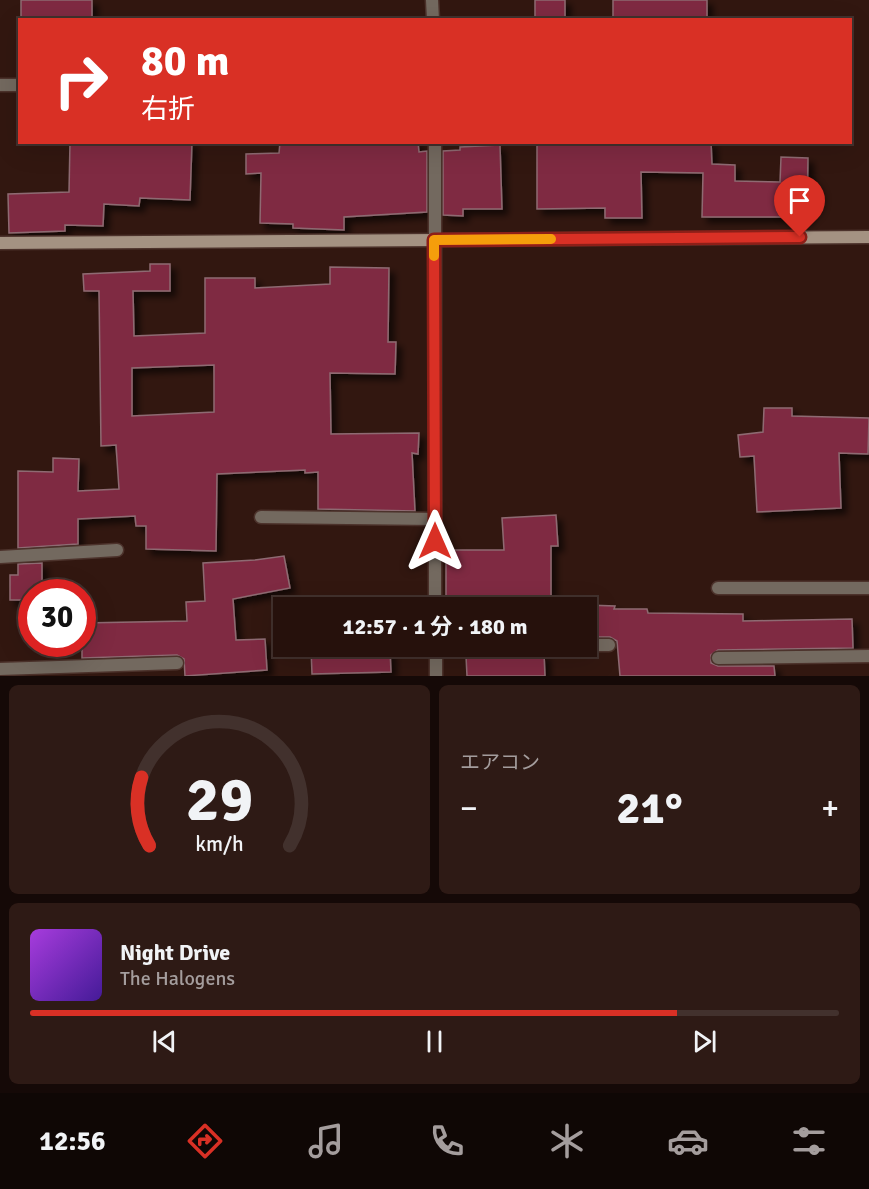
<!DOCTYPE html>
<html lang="ja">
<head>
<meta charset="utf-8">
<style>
  body { margin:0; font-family:Signika,"Noto Sans JP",sans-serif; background:#2e1a15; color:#f1f3f6; height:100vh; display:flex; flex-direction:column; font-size:22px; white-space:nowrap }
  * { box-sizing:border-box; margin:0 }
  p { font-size:20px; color:#a49d9d }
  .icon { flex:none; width:33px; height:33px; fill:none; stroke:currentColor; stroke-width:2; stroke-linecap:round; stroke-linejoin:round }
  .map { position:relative; height:676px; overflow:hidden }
  .details { display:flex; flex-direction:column; gap:9px; padding:9px; background:#150907; flex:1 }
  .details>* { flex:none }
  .banner { position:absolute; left:18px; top:18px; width:834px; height:126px; border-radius:0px; box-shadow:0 6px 24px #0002,0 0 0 2px #42312d; background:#d93025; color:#fff; overflow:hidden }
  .speed { position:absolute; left:18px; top:579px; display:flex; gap:12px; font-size:30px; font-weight:700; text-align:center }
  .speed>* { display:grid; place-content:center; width:78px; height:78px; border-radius:50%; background:#26110c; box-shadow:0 6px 24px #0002,0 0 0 2px #42312d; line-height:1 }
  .speed .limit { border:9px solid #d22; background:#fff; color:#111 }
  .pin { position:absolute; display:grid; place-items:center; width:51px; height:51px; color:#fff; margin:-62px -26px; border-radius:50% 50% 50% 0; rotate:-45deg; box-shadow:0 0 6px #0007 }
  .pin .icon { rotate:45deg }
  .me { position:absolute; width:66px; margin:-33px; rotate:0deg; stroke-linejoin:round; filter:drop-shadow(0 0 4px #0008) }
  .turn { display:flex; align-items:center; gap:21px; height:126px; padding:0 24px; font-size:27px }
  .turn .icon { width:78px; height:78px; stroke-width:2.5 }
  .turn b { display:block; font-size:42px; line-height:51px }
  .big { font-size:45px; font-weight:700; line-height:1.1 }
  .details .widget { flex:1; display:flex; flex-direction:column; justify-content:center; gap:9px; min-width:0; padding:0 21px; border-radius:9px; background:#2e1a15 }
  .details .dial { align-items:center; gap:0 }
  .dial svg { height:156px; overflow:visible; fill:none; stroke:#42312d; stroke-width:7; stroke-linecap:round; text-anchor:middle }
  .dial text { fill:#f1f3f6; stroke:none }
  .song { display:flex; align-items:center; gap:18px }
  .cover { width:72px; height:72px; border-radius:9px; background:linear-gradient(135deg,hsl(280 70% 55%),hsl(260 70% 35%)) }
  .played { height:6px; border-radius:3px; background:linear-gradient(90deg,#d93025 80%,#42312d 80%) }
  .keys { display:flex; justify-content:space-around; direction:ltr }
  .heat { display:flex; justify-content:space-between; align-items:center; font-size:33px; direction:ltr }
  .details .tiles { flex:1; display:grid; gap:9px; grid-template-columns:1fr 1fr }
  .widget:last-child { grid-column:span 2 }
  .trip { position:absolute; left:273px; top:597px; width:324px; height:60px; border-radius:0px; background:#26110c; box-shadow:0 6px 24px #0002,0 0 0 2px #42312d; font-weight:700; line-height:60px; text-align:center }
  .tabs { display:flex; height:96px; justify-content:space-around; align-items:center; background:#0f0705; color:#a49d9d }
  .tabs .icon { width:42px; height:42px }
  .tabs .on { color:#d93025 }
  .tabs b { font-size:27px; color:#f1f3f6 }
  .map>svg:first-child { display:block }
  .building { fill:#7f2b43; stroke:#8e6b72; stroke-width:1.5; fill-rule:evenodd; filter:url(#shadow) }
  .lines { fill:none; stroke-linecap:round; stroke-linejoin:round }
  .street-casing { stroke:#4c322b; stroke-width:15 }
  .secondary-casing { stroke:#4c322b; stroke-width:15 }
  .street { stroke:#73695f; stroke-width:12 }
  .secondary { stroke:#a49282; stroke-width:12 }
  .route-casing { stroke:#8d1f18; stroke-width:15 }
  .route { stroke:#d93025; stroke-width:10 }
  .slow { stroke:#f59e0b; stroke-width:10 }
</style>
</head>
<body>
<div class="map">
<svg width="869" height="676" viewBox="0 0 869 676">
  <defs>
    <filter id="shadow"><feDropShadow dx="5.5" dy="5.5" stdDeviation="3" flood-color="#0009"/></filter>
  </defs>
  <rect width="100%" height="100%" fill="#321710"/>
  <path class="building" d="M21,0h71v20h-71z
    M535,0h30v20h-30z
    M613,0h94v20h-94z
    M70,142h122l-2,58 -50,-2 -1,8 -35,-2 -1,22 -38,-1v6l-56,2 -1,-39 61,-2z
    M280,142h138l1,10 8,-1v61l-83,5v13l-51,-2v-4l-33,-1 1,-50 -15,1v-20l33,-1z
    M537,142h174l1,22 23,1v16l45,1 1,-25 27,1 -1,59h-105l1,-44 -62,-1 1,46h-37v-10l-68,1z
    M500,145l2,64h-39v7l-20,-1v-64l17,-1v-3z
    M150,264h20v27h-37l1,45 71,-3v-55h50v10l75,-4v-17l59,1 -1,74h8l-1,32 -65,-1 1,61 88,-1 -1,21 -6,-1 3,58 -97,-2v-37l-13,1v-3l-88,4 -1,77 -70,-2v-23h-10l-1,-10 -57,3v25l-60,4v-77l35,1v-14l26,1 -1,32 41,-2 -3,-44 -15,1 -2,-155h-15l-1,-17 67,-3zM214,365v47l-82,4v-48z
    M764,408h28v8l77,2 -1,36 -29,-1 2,55 -84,4 -3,-56 -14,1 -2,-22 25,-3z
    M556,515l2,31h-7v52l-105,1v-49h58l-2,-32z
    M284,556l6,32 -57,11 3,41 29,-1 2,31 -82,6 -1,-17 -7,-4 -95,3v-35l105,-2 -1,-19 19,-1 -2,-38 52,-3z
    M42,563v29h-10v8h-22v-25h8v-11z
    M586,605l29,1 -1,3h33l1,4 95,1v7l109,-2 1,29 -135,2 -7,5v8l7,3h56l1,10h-155l-3,-35 -7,-4h-24z
    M330,647v6l60,-3 1,22 -79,2 -1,-26z
    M544,654l1,22h-78l-1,-20z"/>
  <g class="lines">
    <g class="street-casing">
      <path id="street" d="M432,0l1,20
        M0,85h20
        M435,142v466
        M261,517l174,2
        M0,557l117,-7
        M718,588h151
        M279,635h5
        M586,645h23
        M436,646v30
        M436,648l78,-2
        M718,658l151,-2
        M0,669l177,-6"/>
    </g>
    <g class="secondary-casing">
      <path id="secondary" d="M0,243l869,-6"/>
    </g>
    <use href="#street" class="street"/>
    <use href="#secondary" class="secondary"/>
  </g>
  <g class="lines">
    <g class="route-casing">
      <path id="route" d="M435,541l-1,-301 366,-3"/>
    </g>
    <use href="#route" class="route"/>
    <path class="slow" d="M434,256v-16l117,-1"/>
  </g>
</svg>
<div class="speed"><div class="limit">30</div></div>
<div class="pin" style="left:800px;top:237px;background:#d93025"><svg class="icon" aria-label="arrive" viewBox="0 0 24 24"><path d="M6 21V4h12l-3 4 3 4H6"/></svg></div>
<svg class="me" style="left:435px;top:541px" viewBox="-20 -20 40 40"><path d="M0-17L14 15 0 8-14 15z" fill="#d93025" stroke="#fff" stroke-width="4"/></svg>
<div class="trip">12:57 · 1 分 · 180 m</div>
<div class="banner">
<div class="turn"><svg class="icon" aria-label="right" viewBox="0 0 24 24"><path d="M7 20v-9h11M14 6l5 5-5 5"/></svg><div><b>80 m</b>右折</div></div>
</div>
</div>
<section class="details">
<div class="tiles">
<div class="widget dial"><svg viewBox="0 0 100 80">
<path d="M14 69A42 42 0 1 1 86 69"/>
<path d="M14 69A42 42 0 0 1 10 34" stroke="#d93025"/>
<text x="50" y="56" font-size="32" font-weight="700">29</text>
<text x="50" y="72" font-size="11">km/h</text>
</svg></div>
<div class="widget"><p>エアコン</p>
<div class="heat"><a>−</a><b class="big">21°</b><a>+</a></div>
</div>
<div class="widget">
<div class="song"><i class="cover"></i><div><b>Night Drive</b><p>The Halogens</p></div></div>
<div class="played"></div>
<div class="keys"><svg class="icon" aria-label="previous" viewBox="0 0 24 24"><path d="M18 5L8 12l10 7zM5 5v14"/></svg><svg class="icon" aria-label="pause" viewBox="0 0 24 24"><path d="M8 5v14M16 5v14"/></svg><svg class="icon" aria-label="next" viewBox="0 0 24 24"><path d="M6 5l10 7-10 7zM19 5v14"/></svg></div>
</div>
</div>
</section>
<nav class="tabs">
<b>12:56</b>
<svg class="icon on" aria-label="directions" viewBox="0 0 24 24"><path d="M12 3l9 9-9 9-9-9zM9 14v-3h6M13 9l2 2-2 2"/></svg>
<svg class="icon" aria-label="music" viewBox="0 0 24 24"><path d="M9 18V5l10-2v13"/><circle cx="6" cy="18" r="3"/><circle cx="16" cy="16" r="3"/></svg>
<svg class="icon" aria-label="phone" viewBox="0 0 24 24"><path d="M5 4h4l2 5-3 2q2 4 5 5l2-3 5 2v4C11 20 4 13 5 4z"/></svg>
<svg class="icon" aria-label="climate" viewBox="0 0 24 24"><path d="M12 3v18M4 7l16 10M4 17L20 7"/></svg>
<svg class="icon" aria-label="car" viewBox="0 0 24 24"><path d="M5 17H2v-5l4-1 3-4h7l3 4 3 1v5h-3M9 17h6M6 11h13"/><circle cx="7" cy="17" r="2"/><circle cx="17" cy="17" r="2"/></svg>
<svg class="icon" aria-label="filters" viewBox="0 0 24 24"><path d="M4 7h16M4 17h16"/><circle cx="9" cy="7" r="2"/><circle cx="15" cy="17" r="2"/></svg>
</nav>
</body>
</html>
